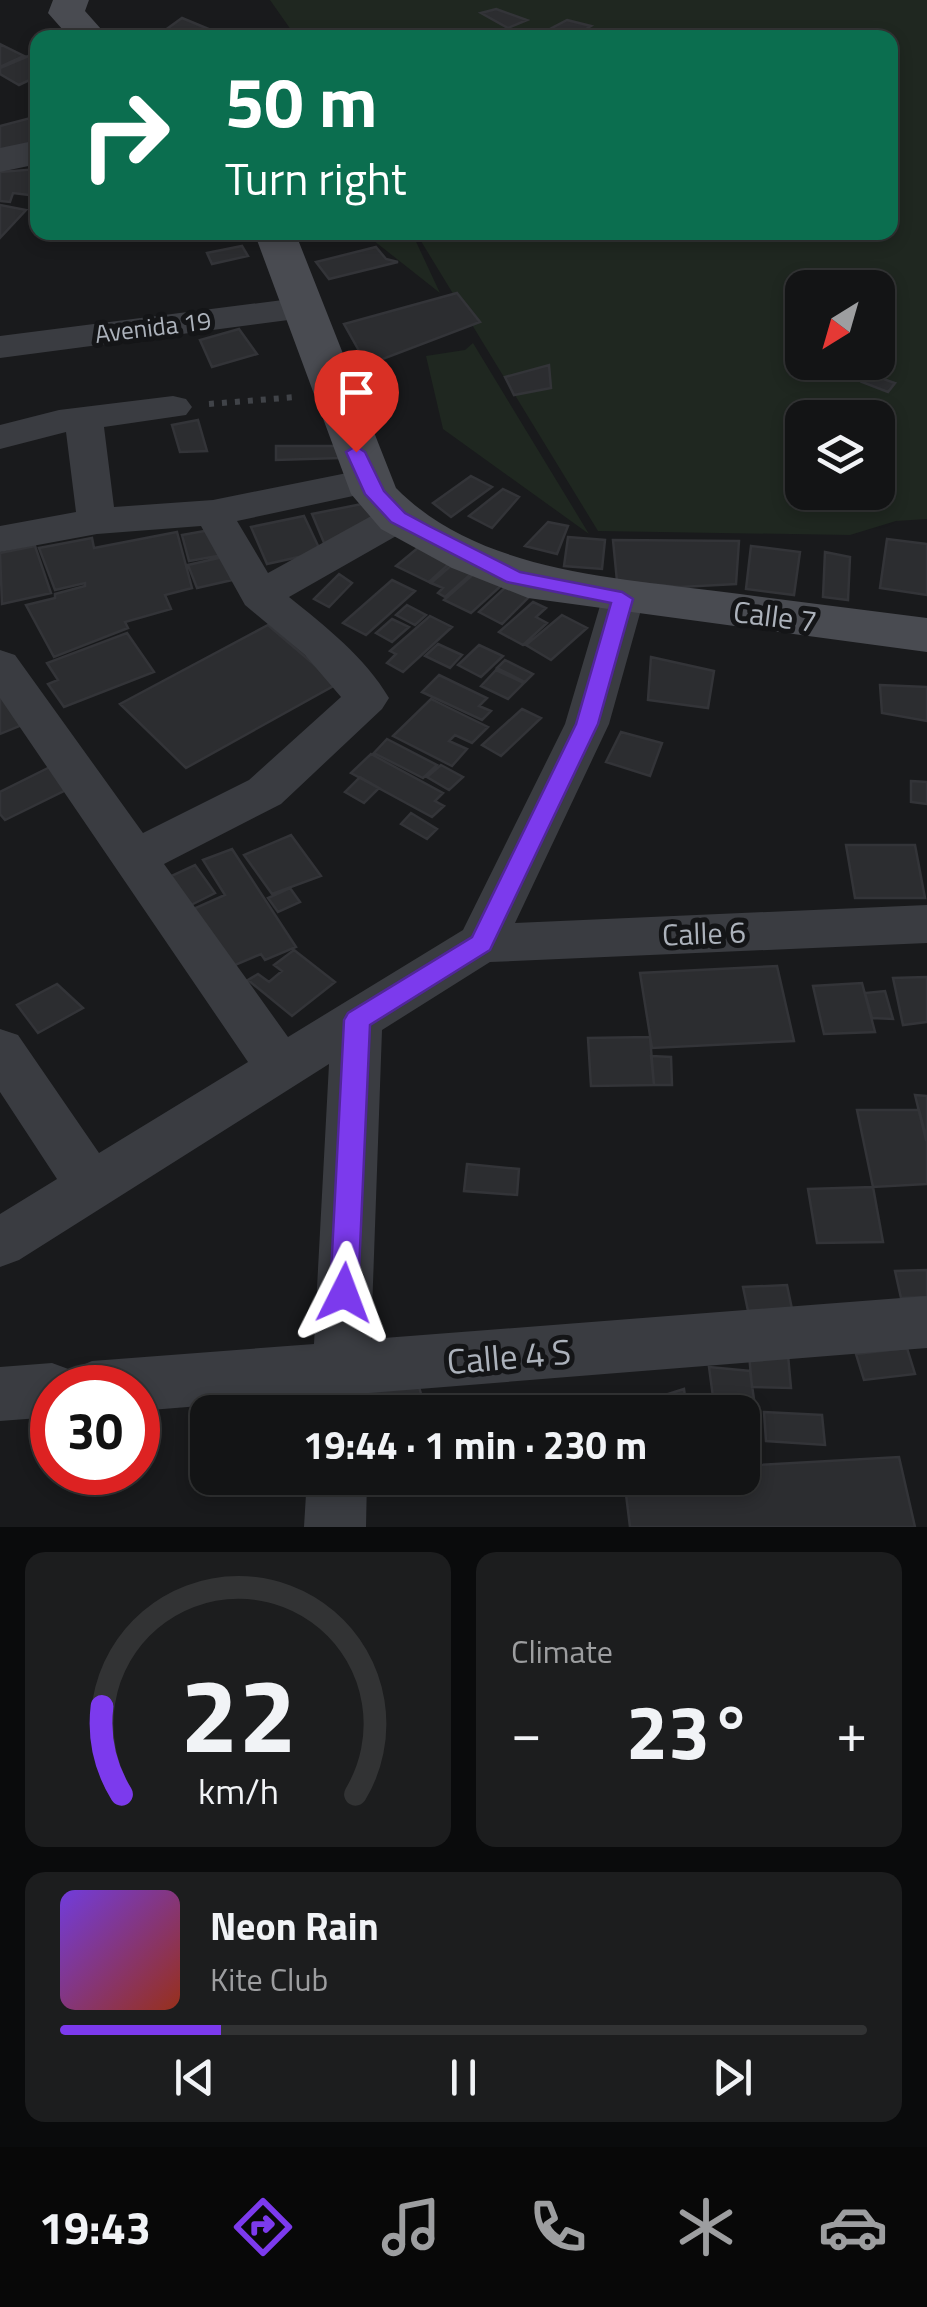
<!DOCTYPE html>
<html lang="en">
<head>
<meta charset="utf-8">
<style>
  body { margin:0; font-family:"Titillium Web",sans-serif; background:#1c1d1e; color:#f1f3f6; height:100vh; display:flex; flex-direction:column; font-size:38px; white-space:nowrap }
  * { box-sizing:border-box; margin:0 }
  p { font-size:32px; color:#9d9ea0 }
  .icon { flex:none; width:55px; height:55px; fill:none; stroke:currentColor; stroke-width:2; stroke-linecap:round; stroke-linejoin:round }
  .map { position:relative; height:1527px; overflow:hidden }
  .details { display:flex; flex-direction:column; gap:25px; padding:25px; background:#0a0b0c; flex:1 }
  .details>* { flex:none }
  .hud { position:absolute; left:30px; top:30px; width:868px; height:210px; border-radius:20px; box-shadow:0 5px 15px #0003,0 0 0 2px #323334; background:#0b6e4f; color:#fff; overflow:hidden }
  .needle { width:65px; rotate:217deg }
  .controls { position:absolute; left:785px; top:270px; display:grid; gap:20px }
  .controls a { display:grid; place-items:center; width:110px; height:110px; border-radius:20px; background:#131415; box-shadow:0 5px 15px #0003,0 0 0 2px #323334; font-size:50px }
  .speed { position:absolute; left:30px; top:1365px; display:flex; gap:20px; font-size:50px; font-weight:700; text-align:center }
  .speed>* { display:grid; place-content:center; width:130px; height:130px; border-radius:50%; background:#131415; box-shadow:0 5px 15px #0003,0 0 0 2px #323334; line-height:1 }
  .speed .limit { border:15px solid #d22; background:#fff; color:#111 }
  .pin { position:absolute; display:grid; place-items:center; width:85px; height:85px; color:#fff; margin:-102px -42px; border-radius:50% 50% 50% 0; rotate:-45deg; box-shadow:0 0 10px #0007 }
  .pin .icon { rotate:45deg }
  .me { position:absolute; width:110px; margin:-55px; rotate:3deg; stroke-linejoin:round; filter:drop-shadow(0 0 8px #0008) }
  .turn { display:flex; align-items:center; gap:35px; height:210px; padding:0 30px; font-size:45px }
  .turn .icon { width:130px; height:130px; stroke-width:2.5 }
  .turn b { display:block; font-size:70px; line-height:85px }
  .big { font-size:75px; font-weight:700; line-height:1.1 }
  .details .card { flex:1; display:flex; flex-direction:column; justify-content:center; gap:15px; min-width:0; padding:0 35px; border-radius:20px; background:#1c1d1e }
  .details .dial { align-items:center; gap:0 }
  .dial svg { height:260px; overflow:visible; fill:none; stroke:#323334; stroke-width:7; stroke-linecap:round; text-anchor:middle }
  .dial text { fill:#f1f3f6; stroke:none }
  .song { display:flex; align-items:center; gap:30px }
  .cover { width:120px; height:120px; border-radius:15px; background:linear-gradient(135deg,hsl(260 70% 55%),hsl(10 70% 35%)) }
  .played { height:10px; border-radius:5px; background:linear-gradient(90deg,#7c3aed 20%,#323334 20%) }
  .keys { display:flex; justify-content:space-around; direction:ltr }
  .heat { display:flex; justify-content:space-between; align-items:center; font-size:55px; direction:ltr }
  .details .tiles { flex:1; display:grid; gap:25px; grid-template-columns:1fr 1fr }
  .card:last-child { grid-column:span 2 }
  .trip { position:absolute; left:190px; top:1395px; width:570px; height:100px; border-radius:20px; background:#131415; box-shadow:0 5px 15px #0003,0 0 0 2px #323334; font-weight:700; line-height:100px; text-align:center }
  .tabs { display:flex; height:160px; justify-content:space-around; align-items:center; background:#080808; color:#9d9ea0 }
  .tabs .icon { width:70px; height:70px }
  .tabs .active { color:#7c3aed }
  .tabs b { font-size:45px; color:#f1f3f6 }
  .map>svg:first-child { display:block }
  .green { fill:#1f2720; fill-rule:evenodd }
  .building { fill:#2c2d30; stroke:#333438; stroke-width:2.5 }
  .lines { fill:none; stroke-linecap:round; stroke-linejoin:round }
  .path { stroke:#404348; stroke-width:6; stroke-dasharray:5 8; stroke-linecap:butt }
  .minor { fill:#3a3c41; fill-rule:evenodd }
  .tertiary { fill:#3a3c41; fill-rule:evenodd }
  .secondary { fill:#494b51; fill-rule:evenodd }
  .route { fill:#7c3aed; stroke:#51269a; stroke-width:2.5 }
  .labels { text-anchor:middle; stroke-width:10; stroke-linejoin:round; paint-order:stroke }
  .far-street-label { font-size:25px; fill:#acb2bb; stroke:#141517 }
  .street-label { font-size:30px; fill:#acb2bb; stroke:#141517 }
  .near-street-label { font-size:35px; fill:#acb2bb; stroke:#141517 }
</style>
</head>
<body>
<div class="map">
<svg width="927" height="1527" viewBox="0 0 927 1527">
  <rect width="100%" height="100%" fill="#191a1c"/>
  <path class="green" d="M270,0h657v519l-31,2 -46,14 -252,-4 -182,-298 474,-1v-194l-594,-1zM802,288h76v74h-76zM802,418h76v74h-76z
    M364,233h48l28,60z
    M473,343l116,191 -146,-105 -17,-73 39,-6z"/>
  <path class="building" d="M496,9l31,11 -19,8 -27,-15z
    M182,18l41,17 -43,3 -16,-7z
    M567,20l24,6 -15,9 -24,-7z
    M0,44l24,12 -24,11z
    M31,55l7,4v17l-19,9 -19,-11v-6z
    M38,116v30l-38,9v-29z
    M38,169v27l-25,-3 -3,9 -10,-1v-29z
    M0,205l26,5 -26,28z
    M242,246l6,10 -36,8 -5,-11z
    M376,247l10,12 12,3 -69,17 -13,-17z
    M457,293l23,29 -113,43 -23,-41z
    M239,329l18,25 -45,13 -12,-27z
    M549,365l2,23 -37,7 -9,-18z
    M869,374l26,9 -7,9 -26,-10z
    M198,420l9,31 -27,1 -8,-27z
    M276,446h61l3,12 -64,2z
    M471,476l21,11 -41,30 -18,-14z
    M503,489l16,8 -27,31 -23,-12z
    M372,502l7,18 -52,30 -15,-36z
    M304,516l17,36 -54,12 -16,-37z
    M548,522l20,4 -11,28 -32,-8z
    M216,529l7,26 -34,6 -7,-26z
    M177,532l15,56 -27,7 6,14 -46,13 3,6 -74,29 -28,-52 29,-7v-4l30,-8v-3l-30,7 -16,-42 53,-10 2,10z
    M568,537l37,3 -3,29 -38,-3z
    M887,539l40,5v51l-47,-7z
    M613,540l126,1 -3,43 -56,3 -63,-6z
    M35,546l16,47 -49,11 -2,-51z
    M751,546l49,6 -6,43 -48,-6z
    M419,547l32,15 -22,20 -33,-16z
    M825,552l25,5 -2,43 -25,-3z
    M223,557l9,23 -35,8 -9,-23z
    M453,564l19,9 -27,24 -7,-4 5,-5 -12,-5z
    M477,571l27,12 -33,30 -27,-13z
    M339,574l13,9 -23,24 -15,-8z
    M392,580l23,11 -49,44 -23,-12z
    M509,584l23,10 -30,30 -23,-12z
    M533,602l13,6 -10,9 11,6 -24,22 -24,-13z
    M407,605l19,10 -11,10 -19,-10z
    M562,615l25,13 -36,32 -25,-15z
    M430,616l22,11 -49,45 -16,-9 9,-9 -6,-3z
    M392,619l17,8 -17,15 -16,-9z
    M268,625l69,59 -151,84 -66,-64z
    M127,633l27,39 -90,35 -16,-23 10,-4 -11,-17z
    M438,644l24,11 -12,13 -25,-12z
    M479,645l24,11 -22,21 -23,-12z
    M651,657l63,14 -6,37 -60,-8z
    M505,660l28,14 -8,8 -28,-14z
    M496,670l28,13 -16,16 -27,-13z
    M439,675l48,23 -8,8 12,5 -9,9 -60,-28z
    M0,684l27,39 -27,11z
    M880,685l47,2v34l-45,-8z
    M431,699l57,28 -16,16 -17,-8 -6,6 18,8 -15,17 -59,-30z
    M522,709l19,9 -40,38 -19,-11z
    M621,732l41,11 -12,33 -44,-14z
    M387,739l50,26 -14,13 -49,-25z
    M371,754l72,39 -8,8 9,5 -12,11 -81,-44z
    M56,764l18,22 -69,34 -5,-6v-22z
    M441,765l22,12 -14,13 -22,-13z
    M360,777l19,11 -15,15 -19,-11z
    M911,781l16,1v22l-16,-2z
    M411,813l26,16 -10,10 -26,-15z
    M291,835l30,41 -49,18 -28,-39z
    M846,845h69l10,53h-70z
    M232,849l64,98 -31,13 -4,-6 -33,14 -37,-58 34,-15 -22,-35z
    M195,865l20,28 -28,14 -20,-29z
    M290,888l10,14 -22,10 -10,-14z
    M294,950l41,32 -43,34 -44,-36 10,-6 11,8 13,-11 -8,-6z
    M777,966l17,75 -142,7 -12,-75z
    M927,977v45l-24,3 -10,-47z
    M862,983l13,49 -51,2 -11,-48z
    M57,984l26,24 -45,25 -21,-28z
    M885,991l8,28 -21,-1 -7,-25z
    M650,1037l4,48 -63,1 -3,-48z
    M651,1056l20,1 1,28h-18z
    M915,1095l12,1v44h-1z
    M857,1110h62l8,30v44l-54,3z
    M467,1164l52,5 -2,26 -53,-4z
    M873,1187l10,55 -66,1 -9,-54z
    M927,1270v27l-26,1 -6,-27z
    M787,1285l5,24 -44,2 -5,-24z
    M907,1348l8,26 -51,6 -8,-26z
    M749,1354l39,1 3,33 -39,-1z
    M709,1367l41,4 7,50 -11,12h-4v-21h-27z
    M419,1387l7,24 -62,1v-21z
    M684,1389l3,23h-33l-2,-13z
    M764,1412l58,3 3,30 -59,-4z
    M899,1457l16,70h-285l-6,-49h118v-12z
    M386,1478h71l-3,13 -67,3z"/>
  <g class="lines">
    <path class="path" d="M209,404l87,-7"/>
    <path class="minor" d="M306,297l13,3 5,8 -5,8 -319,42v-22z
      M173,396l13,3 6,8 -6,8 -82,12 10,80 99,-7 154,-31 14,3 6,9 -6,9 -144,31 31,52 116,-64 14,-4 14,4 6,9 -6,9 -123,70c36,29 76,60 100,101l-7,11 -101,95 -117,60 124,173 175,-107 102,-206 37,-125 6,-10 15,-4 15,4 6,10 -35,125 -94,199 412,-18v38l-437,19 -108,68 -11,309 556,-43v52l-558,45 -1,19h-58l1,-15 -173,14v-23h-86v29l-52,4v-54l52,-4 19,7 21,-9 222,-17 15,-280 -310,196 -19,7v-53l57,-35 -57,-87v-63l18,6 81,118 149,-91 -248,-364v-48l15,5 128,178 106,-53 92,-83 -36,-42 -60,-50 -44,-79 -104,8 -97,18v-26l76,-14 -10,-80 -66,17v-24l59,-15z
      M307,1478h60l-1,49h-62z"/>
    <path class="tertiary" d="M38,140v24l-38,8v-24z"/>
    <path class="secondary" d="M53,0h36l-4,11 24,27h-39l-22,-25z
      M254,232h41l101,256c81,82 212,89 320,103 70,9 141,18 211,27v34l-399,-54 -76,-30 -71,-39 -30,-35z"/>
  </g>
  <path class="route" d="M356,446l9,6 19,39 21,22 24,13 91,46 102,20 11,7 -35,125 -108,226 -120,75 -12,268 -4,9 -10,3 -10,-3 -4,-9 14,-273 4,-7 124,-76 104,-213 35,-121 -104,-21 -116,-60 -26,-28 -19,-42z"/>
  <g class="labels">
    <g class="far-street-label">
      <text transform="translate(153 327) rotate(-7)" y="9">Avenida 19</text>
    </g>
    <g class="street-label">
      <text transform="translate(775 617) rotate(7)" y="10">Calle 7</text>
      <text transform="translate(704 934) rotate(-2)" y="10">Calle 6</text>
    </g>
    <g class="near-street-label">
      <text transform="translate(509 1357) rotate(-5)" y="12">Calle 4 S</text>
    </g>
  </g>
</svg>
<div class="controls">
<a><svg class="needle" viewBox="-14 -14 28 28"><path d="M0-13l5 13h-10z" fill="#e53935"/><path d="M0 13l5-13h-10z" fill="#9d9ea0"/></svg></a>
<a><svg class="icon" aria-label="layers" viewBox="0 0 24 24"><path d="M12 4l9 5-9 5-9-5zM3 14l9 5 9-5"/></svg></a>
</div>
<div class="speed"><div class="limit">30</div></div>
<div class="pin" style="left:356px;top:452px;background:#d93025"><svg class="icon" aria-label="arrive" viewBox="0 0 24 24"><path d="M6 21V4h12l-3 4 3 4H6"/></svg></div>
<svg class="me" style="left:344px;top:1293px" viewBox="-20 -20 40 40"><path d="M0-17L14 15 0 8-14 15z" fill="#7c3aed" stroke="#fff" stroke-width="4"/></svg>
<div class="trip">19:44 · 1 min · 230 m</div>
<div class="hud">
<div class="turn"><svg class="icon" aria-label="right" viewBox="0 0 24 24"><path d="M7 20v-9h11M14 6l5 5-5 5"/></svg><div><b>50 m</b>Turn right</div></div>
</div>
</div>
<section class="details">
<div class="tiles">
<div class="card dial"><svg viewBox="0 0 100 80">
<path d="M14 69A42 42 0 1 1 86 69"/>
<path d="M14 69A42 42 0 0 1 8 42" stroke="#7c3aed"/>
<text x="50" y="56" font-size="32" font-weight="700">22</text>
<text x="50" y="72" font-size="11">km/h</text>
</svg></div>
<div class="card"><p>Climate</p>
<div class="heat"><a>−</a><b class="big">23°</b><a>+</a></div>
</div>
<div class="card">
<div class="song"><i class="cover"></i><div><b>Neon Rain</b><p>Kite Club</p></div></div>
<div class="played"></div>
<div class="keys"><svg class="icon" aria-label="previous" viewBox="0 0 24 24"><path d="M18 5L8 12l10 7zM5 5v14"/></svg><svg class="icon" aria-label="pause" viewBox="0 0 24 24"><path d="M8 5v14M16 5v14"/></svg><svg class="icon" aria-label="next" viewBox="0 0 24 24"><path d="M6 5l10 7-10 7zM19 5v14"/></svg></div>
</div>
</div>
</section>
<nav class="tabs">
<b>19:43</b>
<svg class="icon active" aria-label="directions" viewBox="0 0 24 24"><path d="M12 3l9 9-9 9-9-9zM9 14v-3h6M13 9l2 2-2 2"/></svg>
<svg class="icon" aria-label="music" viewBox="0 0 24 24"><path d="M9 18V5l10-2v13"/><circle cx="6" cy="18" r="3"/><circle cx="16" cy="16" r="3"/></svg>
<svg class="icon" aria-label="phone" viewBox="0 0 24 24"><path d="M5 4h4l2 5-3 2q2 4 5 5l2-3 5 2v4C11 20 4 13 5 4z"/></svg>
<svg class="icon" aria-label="climate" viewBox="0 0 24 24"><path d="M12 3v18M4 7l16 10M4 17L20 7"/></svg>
<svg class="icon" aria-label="car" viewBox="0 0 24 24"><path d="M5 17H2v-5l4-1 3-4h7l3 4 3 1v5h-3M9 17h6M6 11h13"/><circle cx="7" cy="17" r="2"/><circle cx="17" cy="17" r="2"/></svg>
</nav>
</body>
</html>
